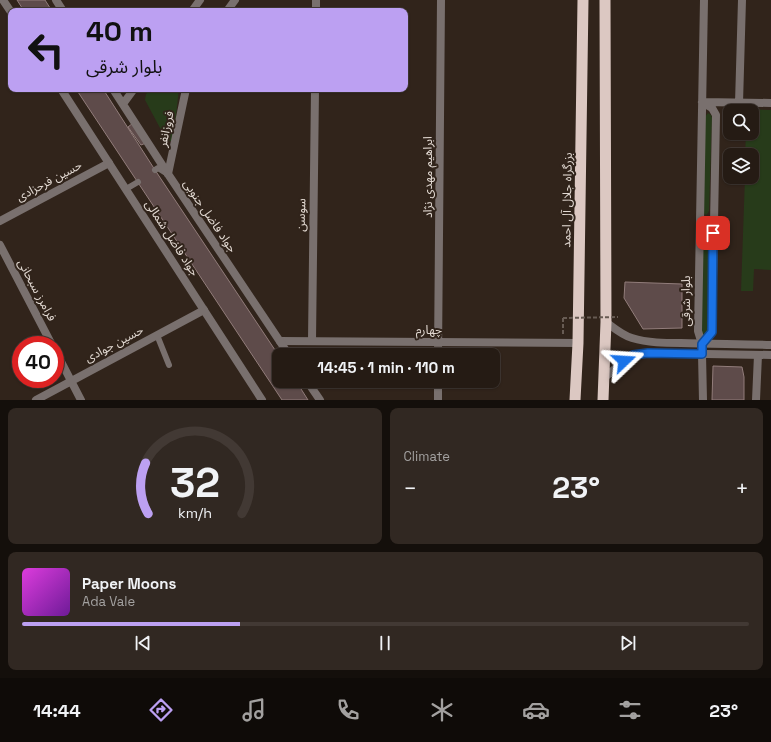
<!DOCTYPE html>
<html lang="en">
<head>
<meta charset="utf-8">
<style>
  body { margin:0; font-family:"Space Grotesk","Noto Sans Arabic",sans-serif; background:#312822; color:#f1f3f6; height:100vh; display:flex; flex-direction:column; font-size:15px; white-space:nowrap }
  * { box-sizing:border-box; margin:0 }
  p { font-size:13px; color:#a3a1a0 }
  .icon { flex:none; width:22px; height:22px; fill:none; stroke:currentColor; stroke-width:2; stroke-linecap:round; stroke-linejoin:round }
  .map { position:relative; height:400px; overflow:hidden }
  .details { display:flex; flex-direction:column; gap:8px; padding:8px; background:#140f0b; flex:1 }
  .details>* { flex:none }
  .hud { position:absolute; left:8px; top:8px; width:400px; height:84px; border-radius:8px; box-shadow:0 1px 3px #0004,0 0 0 1px #423934; background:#bca0f2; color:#111; overflow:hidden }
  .tools { position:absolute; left:723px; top:104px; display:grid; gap:8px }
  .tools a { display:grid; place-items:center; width:36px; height:36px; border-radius:8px; background:#251b14; box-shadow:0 1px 3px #0004,0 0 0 1px #423934; font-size:20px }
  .speed { position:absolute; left:12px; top:336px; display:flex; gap:8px; font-size:20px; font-weight:700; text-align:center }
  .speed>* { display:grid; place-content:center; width:52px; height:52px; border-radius:50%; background:#251b14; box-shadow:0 1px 3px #0004,0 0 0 1px #423934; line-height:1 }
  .speed .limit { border:6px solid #d22; background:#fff; color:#111 }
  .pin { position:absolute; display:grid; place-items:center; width:34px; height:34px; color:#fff; margin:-17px; border-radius:8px; box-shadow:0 2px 6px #0006 }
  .me { position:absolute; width:44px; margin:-22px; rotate:70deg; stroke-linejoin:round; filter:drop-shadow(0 0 3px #0008) }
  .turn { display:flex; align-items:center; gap:14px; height:84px; padding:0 12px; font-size:18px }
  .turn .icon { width:52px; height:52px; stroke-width:2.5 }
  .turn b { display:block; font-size:28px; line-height:34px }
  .big { font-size:30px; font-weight:700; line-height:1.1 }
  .details .card { flex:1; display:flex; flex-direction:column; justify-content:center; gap:6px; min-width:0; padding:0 14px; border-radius:8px; background:#312822 }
  .details .dial { align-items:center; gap:0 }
  .dial svg { height:104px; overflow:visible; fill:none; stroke:#423934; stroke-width:7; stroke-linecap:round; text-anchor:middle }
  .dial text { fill:#f1f3f6; stroke:none }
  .song { display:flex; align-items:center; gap:12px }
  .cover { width:48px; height:48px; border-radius:6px; background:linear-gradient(135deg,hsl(300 70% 55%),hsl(280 70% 35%)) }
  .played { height:4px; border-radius:2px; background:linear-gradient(90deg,#bca0f2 30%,#423934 30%) }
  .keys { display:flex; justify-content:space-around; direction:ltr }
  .heat { display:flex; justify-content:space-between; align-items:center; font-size:22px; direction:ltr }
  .details .tiles { flex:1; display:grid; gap:8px; grid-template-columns:1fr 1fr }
  .card:last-child { grid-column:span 2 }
  .trip { position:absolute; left:272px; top:348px; width:228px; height:40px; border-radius:8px; background:#251b14; box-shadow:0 1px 3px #0004,0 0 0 1px #423934; font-weight:700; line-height:40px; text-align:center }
  .menu { display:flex; height:64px; justify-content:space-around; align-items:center; background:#0f0b08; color:#a3a1a0 }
  .menu .icon { width:28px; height:28px }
  .menu .active { color:#bca0f2 }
  .menu b { font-size:18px; color:#f1f3f6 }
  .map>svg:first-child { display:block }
  .green { fill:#273b1a }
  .building { fill:#5e4b4a; stroke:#927d7b }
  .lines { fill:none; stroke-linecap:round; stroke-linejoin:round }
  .path { stroke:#675b53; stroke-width:2; stroke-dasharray:4 2; stroke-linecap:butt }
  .service { stroke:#79706e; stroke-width:6 }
  .minor { stroke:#79706e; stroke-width:8 }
  .tertiary { stroke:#79706e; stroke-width:8 }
  .secondary { stroke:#a89995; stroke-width:8 }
  .trunk { stroke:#dcc8c2; stroke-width:11 }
  .path-bridge { stroke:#675b53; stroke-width:2; stroke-dasharray:4 2; stroke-linecap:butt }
  .route-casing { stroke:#114b97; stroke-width:10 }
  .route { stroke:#1a73e8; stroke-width:7 }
  .labels { text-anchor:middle; stroke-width:4; stroke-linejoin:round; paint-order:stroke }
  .street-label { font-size:12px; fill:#e3dad3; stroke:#31241b }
</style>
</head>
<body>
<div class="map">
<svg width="771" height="400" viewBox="0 0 771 400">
  <rect width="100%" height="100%" fill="#31241b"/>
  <path class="green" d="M151,89h28l-6,52h-6l-22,-41 1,-6z
    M747,109l24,1v160l-17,-1 -1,22h-12l4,-114h7v-22h-7l1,-22h6v-22h-5z
    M708,113l3,2 1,3 -3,93 -1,2 -2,2 -3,-2 2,-96z
    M705,224h3l1,2 -2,106 -3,4 -2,-1v-108l1,-2z"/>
  <path class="building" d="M17,0h28l7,11h-28z
    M76,89h27l52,81 124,186v25h17l12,19h-26z
    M133,123l13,20 -5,2 -13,-18z
    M625,282l57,2v44l-39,1 -19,-31z
    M713,366l29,1 2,10v23h-32z"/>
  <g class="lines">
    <path class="path" d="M563,318v16"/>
    <path class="service" d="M155,170l3,-2 8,5
      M126,189l12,-7
      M157,335l12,30"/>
    <path class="minor" d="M316,11v-11
      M703,102l68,1
      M739,103l3,-103
      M0,221l109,-58
      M0,245l52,100
      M280,341l298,2
      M312,341l3,-252
      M702,344l-4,-13 6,-331
      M702,344l10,-12 4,-217 -4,-7 -10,-6
      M55,350l26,50
      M702,354l1,46
      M438,355l3,-355
      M36,400l168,-90
      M438,400v-19
      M756,400l2,-45"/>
    <path class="tertiary" d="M3,0l8,12
      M56,0l7,11
      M192,11l8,-11
      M227,11l8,-11
      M61,89l201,311
      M113,89l55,85 121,181
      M123,104l11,-15
      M168,174l18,-85
      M606,322c8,6 16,13 26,16 16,5 33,5 49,5 30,1 60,1 90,2
      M604,378l20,-17 9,-6 15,-2 123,2
      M307,381l13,19"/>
    <path class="secondary" d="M702,344v10"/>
    <path class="trunk" d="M575,400l3,-57 5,-343
      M603,400l3,-78 -1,-322"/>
    <path class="path-bridge" d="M563,318l55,-1"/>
  </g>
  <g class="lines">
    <g class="route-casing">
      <path id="route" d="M624,361l9,-6 15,-2 54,1v-10l10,-12 1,-99"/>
    </g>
    <use href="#route" class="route"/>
  </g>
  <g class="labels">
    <g class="street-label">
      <text transform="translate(166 129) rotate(-78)" y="4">فروزانفر</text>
      <text transform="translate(428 177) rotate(-90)" y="4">ابراهیم مهدی نژاد</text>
      <text transform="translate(49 181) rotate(-28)" y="4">حسین فرحزادی</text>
      <text transform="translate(567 200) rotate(-89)" y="4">بزرگراه جلال آل احمد</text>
      <text transform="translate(301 215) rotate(-89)" y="4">سوسن</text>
      <text transform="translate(210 216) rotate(56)" y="4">جواد فاضل جنوبی</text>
      <text transform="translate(172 238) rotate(57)" y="4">جواد فاضل شمالی</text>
      <text transform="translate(37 290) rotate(62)" y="4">فرامرز سبحانی</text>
      <text transform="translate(686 301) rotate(-90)" y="4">بلوار شرقی</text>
      <text x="429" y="334">چهارم</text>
      <text transform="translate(114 344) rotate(-28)" y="4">حسین جوادی</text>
    </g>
  </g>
</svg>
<div class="tools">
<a><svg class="icon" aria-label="search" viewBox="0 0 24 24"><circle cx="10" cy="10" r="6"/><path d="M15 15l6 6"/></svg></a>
<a><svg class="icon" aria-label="layers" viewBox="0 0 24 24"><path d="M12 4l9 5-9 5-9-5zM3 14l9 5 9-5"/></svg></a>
</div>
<div class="speed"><div class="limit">40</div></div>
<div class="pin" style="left:713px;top:233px;background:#d93025"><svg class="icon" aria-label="arrive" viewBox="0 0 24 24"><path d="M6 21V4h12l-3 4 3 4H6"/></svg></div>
<svg class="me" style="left:624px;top:361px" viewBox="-20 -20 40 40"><path d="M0-17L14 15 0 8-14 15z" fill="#1a73e8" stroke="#fff" stroke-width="4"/></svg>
<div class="trip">14:45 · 1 min · 110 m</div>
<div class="hud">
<div class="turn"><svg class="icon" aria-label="left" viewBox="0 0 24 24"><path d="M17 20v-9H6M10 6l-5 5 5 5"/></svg><div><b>40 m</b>بلوار شرقی</div></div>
</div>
</div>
<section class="details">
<div class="tiles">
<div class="card dial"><svg viewBox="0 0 100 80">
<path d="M14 69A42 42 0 1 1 86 69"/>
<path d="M14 69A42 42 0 0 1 12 30" stroke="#bca0f2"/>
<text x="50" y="56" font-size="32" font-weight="700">32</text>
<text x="50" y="72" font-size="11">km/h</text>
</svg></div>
<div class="card"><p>Climate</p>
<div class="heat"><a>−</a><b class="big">23°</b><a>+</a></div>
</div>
<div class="card">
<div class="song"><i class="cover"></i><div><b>Paper Moons</b><p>Ada Vale</p></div></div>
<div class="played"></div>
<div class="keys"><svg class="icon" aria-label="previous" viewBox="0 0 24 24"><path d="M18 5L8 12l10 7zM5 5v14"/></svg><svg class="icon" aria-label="pause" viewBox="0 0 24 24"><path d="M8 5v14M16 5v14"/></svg><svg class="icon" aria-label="next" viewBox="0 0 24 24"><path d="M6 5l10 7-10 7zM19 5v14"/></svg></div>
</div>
</div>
</section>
<nav class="menu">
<b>14:44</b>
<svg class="icon active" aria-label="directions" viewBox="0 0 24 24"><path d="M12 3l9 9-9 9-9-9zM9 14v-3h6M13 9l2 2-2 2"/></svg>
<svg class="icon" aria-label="music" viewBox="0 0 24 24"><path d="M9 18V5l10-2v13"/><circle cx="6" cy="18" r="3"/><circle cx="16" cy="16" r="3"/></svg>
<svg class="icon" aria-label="phone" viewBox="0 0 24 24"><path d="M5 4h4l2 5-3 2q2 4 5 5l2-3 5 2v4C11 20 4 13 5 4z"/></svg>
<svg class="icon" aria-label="climate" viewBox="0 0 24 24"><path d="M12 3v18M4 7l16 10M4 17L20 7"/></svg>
<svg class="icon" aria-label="car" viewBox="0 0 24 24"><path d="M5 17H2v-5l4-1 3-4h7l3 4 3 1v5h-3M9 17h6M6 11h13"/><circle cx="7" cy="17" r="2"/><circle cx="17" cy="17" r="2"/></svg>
<svg class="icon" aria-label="filters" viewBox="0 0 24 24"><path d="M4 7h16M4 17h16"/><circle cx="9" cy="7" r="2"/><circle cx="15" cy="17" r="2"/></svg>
<b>23°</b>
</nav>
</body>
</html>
